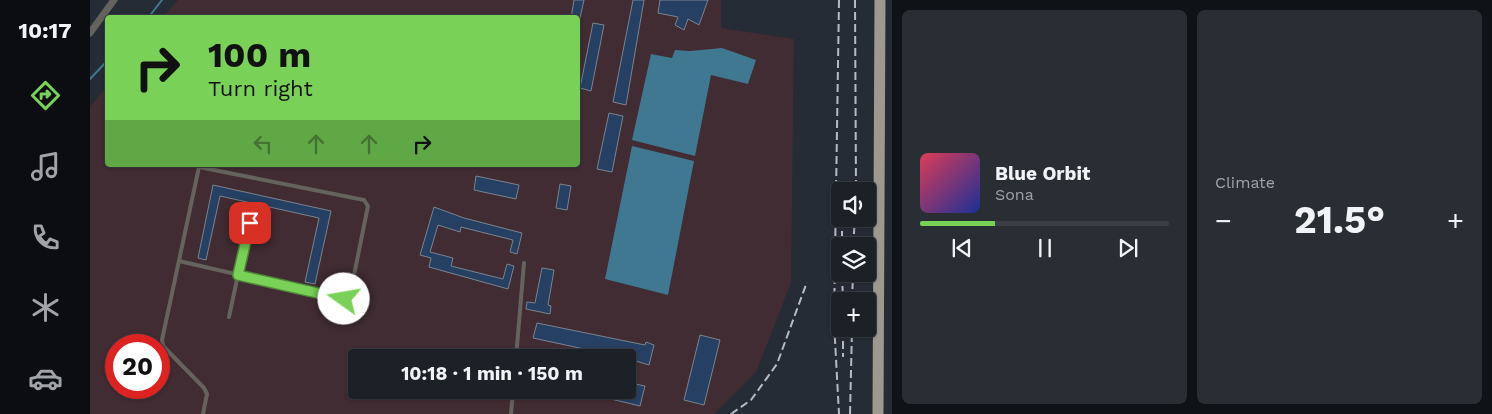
<!DOCTYPE html>
<html lang="en">
<head>
<meta charset="utf-8">
<style>
  body { margin:0; font-family:"Work Sans",sans-serif; background:#292e34; color:#f1f3f6; height:100vh; display:flex; flex-direction:column; font-size:19px; white-space:nowrap }
  * { box-sizing:border-box; margin:0 }
  p { font-size:16px; color:#a0a3a8 }
  .icon { flex:none; width:28px; height:28px; fill:none; stroke:currentColor; stroke-width:2; stroke-linecap:round; stroke-linejoin:round }
  .map { position:relative; flex:1; overflow:hidden }
  .details { display:flex; flex-direction:column; gap:10px; padding:10px; background:#0f1216; width:600px }
  .details>* { flex:none }
  .guide { position:absolute; left:15px; top:15px; width:475px; height:152px; border-radius:5px; box-shadow:0 1px 4px #0004,0 0 0 1px #3a3e45; background:#79d157; color:#111; overflow:hidden }
  .fabs { position:absolute; left:741px; top:182px; display:grid; gap:10px }
  .fabs a { display:grid; place-items:center; width:45px; height:45px; border-radius:5px; background:#1c2128; box-shadow:0 1px 4px #0004,0 0 0 1px #3a3e45; font-size:25px }
  .speed { position:absolute; left:15px; top:334px; display:flex; gap:10px; font-size:25px; font-weight:700; text-align:center }
  .speed>* { display:grid; place-content:center; width:65px; height:65px; border-radius:50%; background:#1c2128; box-shadow:0 1px 4px #0004,0 0 0 1px #3a3e45; line-height:1 }
  .speed .limit { border:8px solid #d22; background:#fff; color:#111 }
  .pin { position:absolute; display:grid; place-items:center; width:42px; height:42px; color:#fff; margin:-21px; border-radius:10px; box-shadow:0 2px 8px #0006 }
  .me { position:absolute; width:55px; margin:-28px; rotate:283deg; stroke-linejoin:round; filter:drop-shadow(0 0 4px #0008) }
  .turn { display:flex; align-items:center; gap:18px; height:105px; padding:0 20px; font-size:22px }
  .turn .icon { width:65px; height:65px; stroke-width:2.5 }
  .turn b { display:block; font-size:35px; line-height:42px }
  .lanes { display:flex; align-items:center; height:48px; padding:0 20px; background:#0003; justify-content:center; gap:25px; direction:ltr }
  .lanes .off { opacity:.35 }
  .big { font-size:38px; font-weight:700; line-height:1.1 }
  .details .card { flex:1; display:flex; flex-direction:column; justify-content:center; gap:8px; min-width:0; padding:0 18px; border-radius:8px; background:#292e34 }
  .song { display:flex; align-items:center; gap:15px }
  .cover { width:60px; height:60px; border-radius:8px; background:linear-gradient(135deg,hsl(350 70% 55%),hsl(230 70% 35%)) }
  .played { height:5px; border-radius:2px; background:linear-gradient(90deg,#79d157 30%,#3a3e45 30%) }
  .keys { display:flex; justify-content:space-around; direction:ltr }
  .heat { display:flex; justify-content:space-between; align-items:center; font-size:28px; direction:ltr }
  .details .tiles { flex:1; display:grid; gap:10px; grid-template-columns:repeat(2,1fr) }
  .trip { position:absolute; left:258px; top:349px; width:288px; height:50px; border-radius:5px; background:#1c2128; box-shadow:0 1px 4px #0004,0 0 0 1px #3a3e45; font-weight:700; line-height:50px; text-align:center }
  main { display:flex; flex:1; min-height:0 }
  .tabs { display:flex; flex-direction:column; width:90px; justify-content:space-around; align-items:center; background:#0b0d10; color:#a0a3a8 }
  .tabs .icon { width:35px; height:35px }
  .tabs .on { color:#79d157 }
  .tabs b { font-size:22px; color:#f1f3f6 }
  .map>svg:first-child { display:block }
  .industrial { fill:#402c32; fill-rule:evenodd }
  .water { fill:#407891 }
  .lines { fill:none; stroke-linecap:round; stroke-linejoin:round }
  .stream { stroke:#407891; stroke-width:2 }
  .building { fill:#264064; stroke:#7b838e }
  .lane { stroke:#65635d; stroke-width:4 }
  .street { stroke:#65635d; stroke-width:7 }
  .primary { stroke:#9e998f; stroke-width:11 }
  .rail { stroke:#b6bbc1; stroke-width:2; stroke-dasharray:8 4; stroke-linecap:butt }
  .route-casing { stroke:#4f8839; stroke-width:12 }
  .route { stroke:#79d157; stroke-width:9 }
</style>
</head>
<body>
<main>
<nav class="tabs">
<b>10:17</b>
<svg class="icon on" aria-label="directions" viewBox="0 0 24 24"><path d="M12 3l9 9-9 9-9-9zM9 14v-3h6M13 9l2 2-2 2"/></svg>
<svg class="icon" aria-label="music" viewBox="0 0 24 24"><path d="M9 18V5l10-2v13"/><circle cx="6" cy="18" r="3"/><circle cx="16" cy="16" r="3"/></svg>
<svg class="icon" aria-label="phone" viewBox="0 0 24 24"><path d="M5 4h4l2 5-3 2q2 4 5 5l2-3 5 2v4C11 20 4 13 5 4z"/></svg>
<svg class="icon" aria-label="climate" viewBox="0 0 24 24"><path d="M12 3v18M4 7l16 10M4 17L20 7"/></svg>
<svg class="icon" aria-label="car" viewBox="0 0 24 24"><path d="M5 17H2v-5l4-1 3-4h7l3 4 3 1v5h-3M9 17h6M6 11h13"/><circle cx="7" cy="17" r="2"/><circle cx="17" cy="17" r="2"/></svg>
</nav>
<div class="map">
<svg width="802" height="414" viewBox="0 0 802 414">
  <rect width="100%" height="100%" fill="#252c35"/>
  <path class="industrial" d="M88,0h543v28l73,11 -3,244 -35,89 -42,42h-624v-307l17,-21 1,79h470v-147l-415,-1zM26,345h43v43h-43zM266,358h270v32h-270z"/>
  <path class="water" d="M632,48l34,12 -8,24 -37,-9 -16,81 -63,-16 19,-86 21,4 3,-8 15,1z
    M542,146l62,15 -26,134 -63,-16z"/>
  <g class="lines">
    <path class="stream" d="M58,18l14,-18
      M0,79l18,-19"/>
  </g>
  <path class="building" d="M484,0h10l-4,18h-9z
    M543,0h11l-18,105 -13,-3z
    M570,0h48l-9,25 -11,-6 -4,11 -9,-5 3,-8 -20,-4z
    M503,23l11,2 -13,66 -11,-3z
    M519,113l14,3 -11,56 -15,-3z
    M386,176l43,9 -3,14 -42,-9z
    M470,184l11,2 -4,24 -11,-2z
    M123,185l118,26 -16,73 -10,-2 14,-64 -99,-22 -14,64 -8,-2z
    M344,207l30,11 58,15 -5,21 -7,-2 3,-12 -52,-13 -1,5 -22,-7 -8,27 23,6 -2,8 52,13 4,-15 7,2 -6,23 -79,-22 2,-9 -11,-3z
    M452,268l12,2 -6,35 3,1 -1,8 -24,-5 1,-7 8,1z
    M447,323l108,22 1,-3 8,3 -5,20 -23,-7 -93,-20z
    M610,335l20,5 -16,65 -20,-5z
    M536,382l19,4 -5,20 -58,-14 1,-2h43z"/>
  <g class="lines">
    <path class="lane" d="M89,261l165,38 6,-4 18,-89 -4,-6 -165,-33 -37,173 1,6 41,42 3,6 -4,20
      M139,317l20,-94
      M426,358l8,-95
      M421,414l2,-24"/>
    <path class="street" d="M0,33l24,-33"/>
    <path class="primary" d="M788,414l2,-414"/>
    <path class="rail" d="M749,0l-5,322 5,92
      M765,0l1,191
      M752,219v27
      M763,246l2,-27
      M752,274l1,27
      M762,301l1,-27
      M753,329v28
      M641,414l20,-14 26,-36 30,-82
      M760,414l2,-85"/>
  </g>
  <g class="lines">
    <g class="route-casing">
      <path id="route" d="M160,223l-12,52 106,24"/>
    </g>
    <use href="#route" class="route"/>
  </g>
</svg>
<div class="fabs">
<a><svg class="icon" aria-label="sound" viewBox="0 0 24 24"><path d="M4 9h4l5-4v14l-5-4H4zM17 9q2 3 0 6"/></svg></a>
<a><svg class="icon" aria-label="layers" viewBox="0 0 24 24"><path d="M12 4l9 5-9 5-9-5zM3 14l9 5 9-5"/></svg></a>
<a>+</a>
</div>
<div class="speed"><div class="limit">20</div></div>
<div class="pin" style="left:160px;top:223px;background:#d93025"><svg class="icon" aria-label="arrive" viewBox="0 0 24 24"><path d="M6 21V4h12l-3 4 3 4H6"/></svg></div>
<svg class="me" style="left:254px;top:299px" viewBox="-20 -20 40 40"><circle r="19" fill="#fff"/><path d="M0-13L10 11 0 6-10 11z" fill="#79d157"/></svg>
<div class="trip">10:18 · 1 min · 150 m</div>
<div class="guide">
<div class="turn"><svg class="icon" aria-label="right" viewBox="0 0 24 24"><path d="M7 20v-9h11M14 6l5 5-5 5"/></svg><div><b>100 m</b>Turn right</div></div>
<div class="lanes"><svg class="icon off" aria-label="left" viewBox="0 0 24 24"><path d="M17 20v-9H6M10 6l-5 5 5 5"/></svg><svg class="icon off" aria-label="ahead" viewBox="0 0 24 24"><path d="M12 20V5M6 11l6-6 6 6"/></svg><svg class="icon off" aria-label="ahead" viewBox="0 0 24 24"><path d="M12 20V5M6 11l6-6 6 6"/></svg><svg class="icon" aria-label="right" viewBox="0 0 24 24"><path d="M7 20v-9h11M14 6l5 5-5 5"/></svg></div>
</div>
</div>
<section class="details">
<div class="tiles">
<div class="card">
<div class="song"><i class="cover"></i><div><b>Blue Orbit</b><p>Sona</p></div></div>
<div class="played"></div>
<div class="keys"><svg class="icon" aria-label="previous" viewBox="0 0 24 24"><path d="M18 5L8 12l10 7zM5 5v14"/></svg><svg class="icon" aria-label="pause" viewBox="0 0 24 24"><path d="M8 5v14M16 5v14"/></svg><svg class="icon" aria-label="next" viewBox="0 0 24 24"><path d="M6 5l10 7-10 7zM19 5v14"/></svg></div>
</div>
<div class="card"><p>Climate</p>
<div class="heat"><a>−</a><b class="big">21.5°</b><a>+</a></div>
</div>
</div>
</section>
</main>
</body>
</html>
